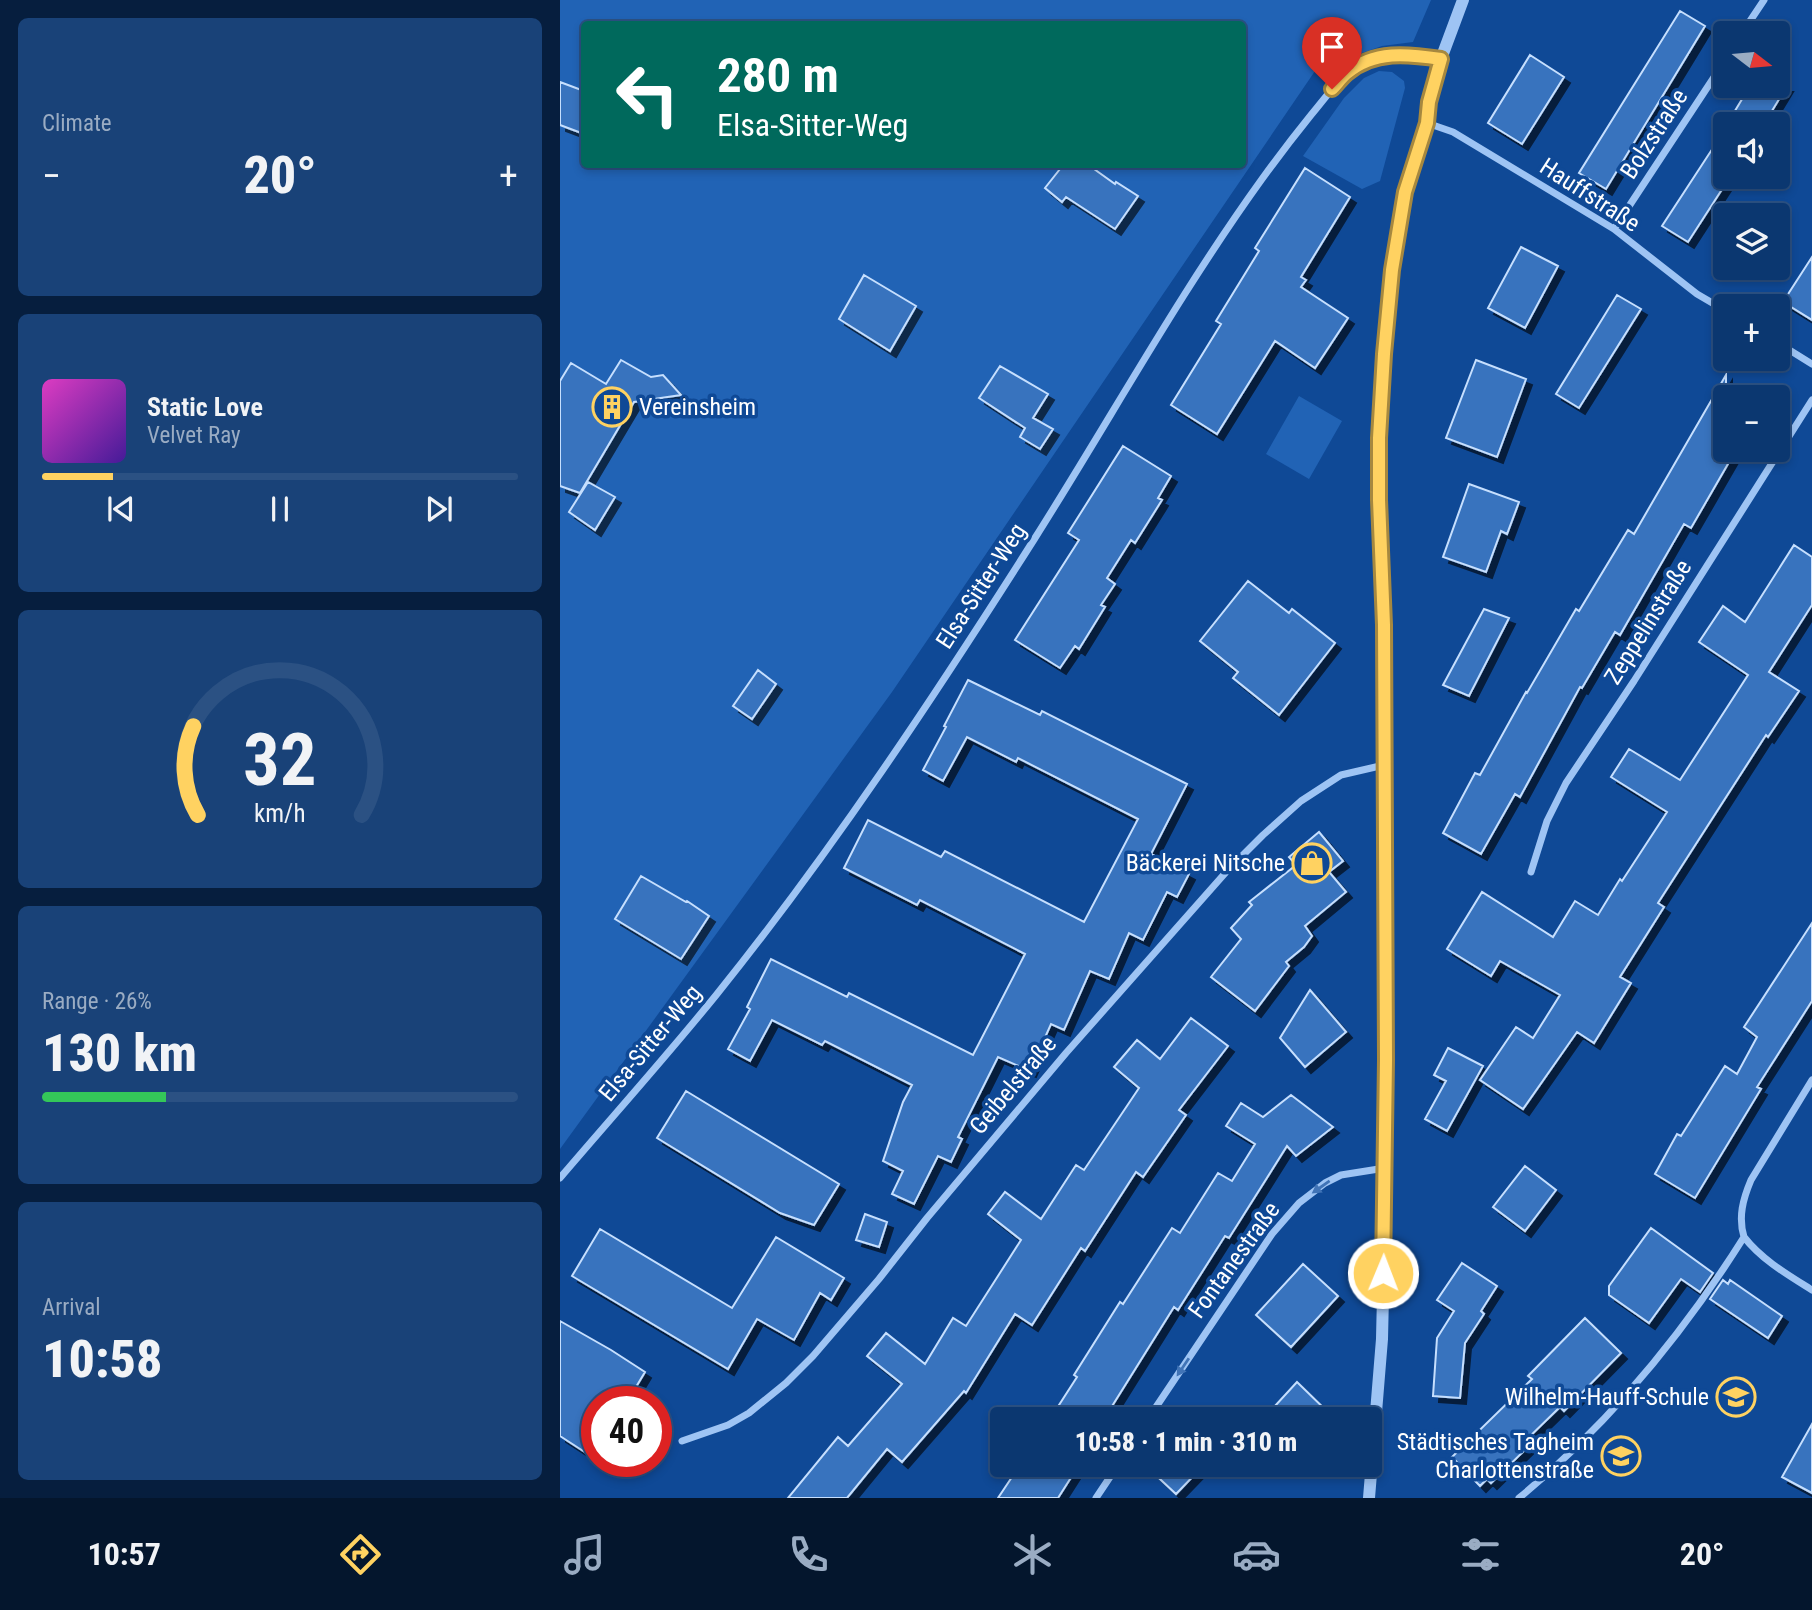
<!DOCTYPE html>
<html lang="en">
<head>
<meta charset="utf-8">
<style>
  body { margin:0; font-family:"Roboto Condensed",sans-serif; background:#194278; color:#f1f3f6; height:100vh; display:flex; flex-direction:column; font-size:26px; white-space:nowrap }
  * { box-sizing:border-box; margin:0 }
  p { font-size:23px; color:#9aacc3 }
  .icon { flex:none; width:38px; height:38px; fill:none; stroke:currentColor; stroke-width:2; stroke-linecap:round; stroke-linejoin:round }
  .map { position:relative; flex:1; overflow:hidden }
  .details { display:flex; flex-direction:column; gap:18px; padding:18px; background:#061e3e; width:560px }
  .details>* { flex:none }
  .hud { position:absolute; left:21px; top:21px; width:665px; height:147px; border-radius:7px; box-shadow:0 4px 10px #0003,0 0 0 2px #2b5183; background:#00695c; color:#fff; overflow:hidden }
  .needle { width:46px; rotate:106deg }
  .controls { position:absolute; left:1153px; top:21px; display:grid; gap:14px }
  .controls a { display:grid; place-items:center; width:77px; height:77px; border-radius:7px; background:#0b3770; box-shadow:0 4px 10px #0003,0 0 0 2px #2b5183; font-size:35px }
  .speed { position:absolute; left:21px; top:1386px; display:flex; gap:14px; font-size:35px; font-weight:700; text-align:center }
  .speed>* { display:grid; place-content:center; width:91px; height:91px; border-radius:50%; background:#0b3770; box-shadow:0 4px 10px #0003,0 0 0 2px #2b5183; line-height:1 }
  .speed .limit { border:10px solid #d22; background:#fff; color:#111 }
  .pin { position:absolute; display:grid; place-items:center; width:60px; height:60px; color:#fff; margin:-72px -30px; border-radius:50% 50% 50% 0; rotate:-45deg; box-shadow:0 0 7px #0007 }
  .pin .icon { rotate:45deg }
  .me { position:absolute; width:77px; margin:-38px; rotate:1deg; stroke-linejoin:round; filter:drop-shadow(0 0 5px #0008) }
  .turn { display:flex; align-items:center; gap:24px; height:147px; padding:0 21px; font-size:32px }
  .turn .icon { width:91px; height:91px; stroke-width:2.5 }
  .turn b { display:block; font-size:49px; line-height:60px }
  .big { font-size:52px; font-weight:800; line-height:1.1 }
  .details .card { flex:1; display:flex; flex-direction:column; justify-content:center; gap:10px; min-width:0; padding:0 24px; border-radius:10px; background:#194278 }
  .details .dial { align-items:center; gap:0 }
  .dial svg { height:182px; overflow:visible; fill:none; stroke:#2b5183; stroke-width:7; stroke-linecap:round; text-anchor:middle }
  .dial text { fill:#f1f3f6; stroke:none }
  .song { display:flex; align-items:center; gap:21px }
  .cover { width:84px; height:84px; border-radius:10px; background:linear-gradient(135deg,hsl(310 70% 55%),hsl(260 70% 35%)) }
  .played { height:7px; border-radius:4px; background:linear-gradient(90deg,#ffd261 15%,#2b5183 15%) }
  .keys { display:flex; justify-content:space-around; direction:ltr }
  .heat { display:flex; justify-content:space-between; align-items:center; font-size:38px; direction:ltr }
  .charge { height:10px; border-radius:5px; background:linear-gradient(90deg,#34c759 26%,#2b5183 0) }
  .trip { position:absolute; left:430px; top:1407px; width:392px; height:70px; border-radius:7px; background:#0b3770; box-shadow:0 4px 10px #0003,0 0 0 2px #2b5183; font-weight:800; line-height:70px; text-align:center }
  .menu { display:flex; height:112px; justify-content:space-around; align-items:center; background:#04162d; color:#9aacc3 }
  .menu .icon { width:49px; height:49px }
  .menu .active { color:#ffd261 }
  .menu b { font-size:32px; color:#f1f3f6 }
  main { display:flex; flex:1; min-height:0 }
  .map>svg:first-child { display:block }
  .green { fill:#2163b5; fill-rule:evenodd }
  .building { fill:#3773be; stroke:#c6dffe; stroke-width:2; filter:url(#shadow) }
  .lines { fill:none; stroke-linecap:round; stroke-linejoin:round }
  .minor { stroke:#9ec4f4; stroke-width:7 }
  .tertiary { stroke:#9ec4f4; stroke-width:12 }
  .oneway { fill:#4174b7 }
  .route-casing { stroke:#a6883f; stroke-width:18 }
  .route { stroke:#ffd261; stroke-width:12 }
  .labels { text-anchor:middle; stroke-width:7; stroke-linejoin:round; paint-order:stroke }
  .street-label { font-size:24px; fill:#fff; stroke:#0f4996 }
  .poi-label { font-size:24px; fill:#fff; stroke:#0f4996; text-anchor:end }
</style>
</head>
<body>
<main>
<section class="details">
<div class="card"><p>Climate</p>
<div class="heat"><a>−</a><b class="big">20°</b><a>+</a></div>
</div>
<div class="card">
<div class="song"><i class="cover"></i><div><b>Static Love</b><p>Velvet Ray</p></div></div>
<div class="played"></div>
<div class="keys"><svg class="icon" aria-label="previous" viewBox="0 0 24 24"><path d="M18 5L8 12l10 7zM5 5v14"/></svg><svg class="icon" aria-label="pause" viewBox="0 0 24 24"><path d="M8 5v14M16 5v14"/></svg><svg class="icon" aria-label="next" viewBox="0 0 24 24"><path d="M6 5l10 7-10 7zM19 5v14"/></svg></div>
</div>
<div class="card dial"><svg viewBox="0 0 100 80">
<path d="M14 69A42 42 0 1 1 86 69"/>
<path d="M14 69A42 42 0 0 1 12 30" stroke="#ffd261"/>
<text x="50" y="56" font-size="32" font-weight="700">32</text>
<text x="50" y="72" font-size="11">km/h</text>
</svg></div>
<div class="card"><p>Range · 26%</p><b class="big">130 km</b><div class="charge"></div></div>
<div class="card"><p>Arrival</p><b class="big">10:58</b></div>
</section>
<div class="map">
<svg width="1252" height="1498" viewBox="0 0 1252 1498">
  <defs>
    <filter id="shadow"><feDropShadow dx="6" dy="6" stdDeviation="0" flood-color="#0009"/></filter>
  </defs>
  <rect width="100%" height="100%" fill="#0f4996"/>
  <path class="green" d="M0,0h871l-18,42 -31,4 -26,9 -28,24 -13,-8 -423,621 -332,457zM24,24h658v140h-658z
    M819,71l13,1 12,9 1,7 -25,93 -18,8 -59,-33 41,-58 20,-20z
    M739,396l43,25 -33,58 -43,-25z"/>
  <path class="building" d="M1120,11l25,15 -99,163 -27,-16z
    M970,55l34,22 -42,67 -34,-21z
    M0,82l24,9v43l-24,-9z
    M1190,86h37l-23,38h-37z
    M1166,128v49h4l-42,65 -26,-16z
    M504,164h23l28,20 1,-2 22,14 -23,33 -49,-32 -4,5 -17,-14z
    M745,168l45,29 -49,80 5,3 -5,7 47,31 -33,50 -40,-27 -58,93 -46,-29 50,-81 -5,-3 43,-70 -4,-3z
    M961,247l37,19 -33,62 -37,-20z
    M1252,257v63l-29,-18z
    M304,275l52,31 -26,45 -51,-32z
    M1057,295l24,14 -62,99 -23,-14z
    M61,360l30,17 12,-2 18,20 -47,7 -54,91 -20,-7v-105l11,-18 35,21z
    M916,360l50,19 -29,78 -51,-19z
    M440,366l48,28 -15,24 20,11 -13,20 -20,-12 5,-9 -46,-30z
    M1166,375v75h10l-45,78 -7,-4 -64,111 -5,-3 -33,56 -2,-1 -60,110 -5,-3 -34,60 -38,-21 32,-60 5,2 46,-83 1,1 49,-84 3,2 49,-81 6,4z
    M563,446l48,30 -13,22 4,2 -27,43 -4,-3 -24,38 8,6 -14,21 4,2 -26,42 -4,-3 -15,22 -45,-28 64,-100 -11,-7z
    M28,482l27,15 -20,33 -26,-18z
    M909,484l50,18 -12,32 -6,-3 -15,41 -43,-15z
    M1234,545l18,12v48l-43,67 30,19 -31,46 -2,-2 -108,168 6,4 -44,70 11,6 -37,60 -17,-11 -54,77 -43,-29 36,-53 17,11 27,-43 -60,-34 -9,15 -44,-27 35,-57 71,45 22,-36 23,14 22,-36 2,2 45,-69 -56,-35 18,-28 51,31 68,-105 -49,-33 24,-36 22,16z
    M688,581l41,32 3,-4 43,34 -56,72 -46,-37 5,-6 -38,-31z
    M924,609l25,9 -40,78 -26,-11z
    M198,670l18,14 -24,35 -19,-13z
    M408,680l72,35 2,-4 145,73 -36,70 38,20 -12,23 -10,-5 -24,48 -14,-7 -20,46 -19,-8 -26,59 -13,-6 -21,47 -32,-14 -40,80 4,2 -11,23 -13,-6 -24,48 -22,-10 11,-23 -20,-10 20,-59 9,-17 -87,-44 -3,4 -50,-25 -22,41 -22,-12 22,-40 -3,-2 24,-48 76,38 2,-4 124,62 52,-101 -105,-54 -3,5 -73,-37 24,-48 73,37 4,-6 139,71 54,-103 -120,-61 -2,4 -49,-25 -24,44 -20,-11 23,-43 -2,-1z
    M759,832l24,29 -14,11 17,20 -41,34 7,10 -8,11 -18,15 3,4 -34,45 -44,-34 30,-38 -10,-11 21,-23 -3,-3 47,-37 -7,-8z
    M81,876l45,26 1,-1 22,15 -28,43 -66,-40z
    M1252,923v78l-55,86 4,2 -66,109 -40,-24 22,-40 4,2 44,-70 12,8 20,-37 -13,-10z
    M750,990l36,42 -41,35 -25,-29z
    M631,1018l37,28 -49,64 7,5 -43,62 -7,-5 -51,79 -4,-3 -49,77 -17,-11 -49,79 -2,-2 -62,71 -15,-13 -40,49h-59l50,-61 10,9 54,-62 -35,-28 19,-23 39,31 28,-46 13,8 55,-86 -33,-26 17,-22 36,27 35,-54 8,5 55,-82 -25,-21 23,-27 23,19z
    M888,1048l35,18 -36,65 -22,-12 21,-38 -12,-6z
    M126,1091l153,93 -25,41 -34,-12 -123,-75z
    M731,1095l42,32 -37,29 -9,-10 -58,92 -4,-2 -47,74 -4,-3 -70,112h-54l27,-42 -3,-2 46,-73 3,2 49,-76 8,5 38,-60 14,8 23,-37 -29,-18 15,-23 22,14z
    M965,1166l31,24 -31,41 -32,-24z
    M305,1214l22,8 -8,25 -23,-7z
    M1091,1228l62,45 -13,19 -19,-13 -32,44 -40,-28v-9z
    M40,1229l132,79 44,-71 68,41 -13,22 -11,-7 -26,47 -37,-21 -29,50 -156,-93z
    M902,1263l35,23 -16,25 3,3 -19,29 -5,55 -27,-2 4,-58 17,-27 -17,-11z
    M743,1264l35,32 -47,51 -35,-32z
    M1163,1280l5,4 2,-4 52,36 -14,22 -58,-39z
    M1025,1318l36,35 -57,58 -4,-4 -37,36 4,5 -36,35 -4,-4 -7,7 -28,-29 80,-78 -4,-3z
    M0,1321l51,29 34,22 -18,30h-30v58l-37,-24z
    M737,1382l38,37h-72z
    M1252,1424v69l-30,-16z
    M460,1465h59l-21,33h-60z
    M585,1465h59l-28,29z"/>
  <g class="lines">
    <path class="minor" d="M1182,33l22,-33
      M867,123l26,9 161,97 83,65 29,17
      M1054,229l112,-170
      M1218,343l34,21
      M971,872l16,-51 19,-38 68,-102 178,-281
      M0,1178c52,-61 106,-121 157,-184 116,-144 219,-300 318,-456 76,-120 144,-244 227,-359 16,-22 32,-43 49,-64 11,-13 21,-27 33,-39 27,-26 63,-23 97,-17
      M1184,1237c18,23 44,38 68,53
      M588,1419l124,-185 27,-31 26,-20 16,-8 44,-7
      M122,1441l46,-16 21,-12 37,-30 27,-27 66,-77 48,-61 139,-165 161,-182 36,-36 38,-34 40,-26 43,-10
      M536,1498l22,-33
      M959,1498c89,-73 164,-164 225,-261 -6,-20 -1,-38 7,-57l61,-100"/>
    <path class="tertiary" d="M809,1498l13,-159 2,-87 2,-192 -2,-435 -5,-125v-62l3,-60 11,-108 12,-78 22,-69 2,-21 12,-43 22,-59"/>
  </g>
  <defs><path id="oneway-solid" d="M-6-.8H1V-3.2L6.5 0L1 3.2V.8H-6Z" transform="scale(1.75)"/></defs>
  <g class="oneway">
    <use href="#oneway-solid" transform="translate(761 1187) rotate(145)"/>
    <use href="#oneway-solid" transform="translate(623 1367) rotate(124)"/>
  </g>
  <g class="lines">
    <g class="route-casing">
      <path id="route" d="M772,89c5,-5 9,-11 15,-16 27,-23 61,-19 94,-14l-12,43 -2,21 -22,69 -13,78 -8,84 -5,84v62l5,125 2,435 -3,213"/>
    </g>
    <use href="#route" class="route"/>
  </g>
  <defs>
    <g id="building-ring" transform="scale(2.0125)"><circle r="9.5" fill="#0f4996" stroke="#ffd261" stroke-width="1.5"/><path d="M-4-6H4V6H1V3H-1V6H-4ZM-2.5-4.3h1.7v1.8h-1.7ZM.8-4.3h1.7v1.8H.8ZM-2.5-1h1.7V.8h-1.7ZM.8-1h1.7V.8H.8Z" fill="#ffd261"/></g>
    <g id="shop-ring" transform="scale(2.0125)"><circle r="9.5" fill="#0f4996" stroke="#ffd261" stroke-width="1.5"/><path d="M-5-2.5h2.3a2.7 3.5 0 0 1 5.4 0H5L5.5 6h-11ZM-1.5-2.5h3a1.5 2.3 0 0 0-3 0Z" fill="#ffd261"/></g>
    <g id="school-ring" transform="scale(2.0125)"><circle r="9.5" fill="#0f4996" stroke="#ffd261" stroke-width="1.5"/><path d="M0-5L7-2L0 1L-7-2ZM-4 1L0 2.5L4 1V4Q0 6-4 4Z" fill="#ffd261"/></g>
  </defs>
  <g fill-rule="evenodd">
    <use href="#building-ring" x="52" y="407"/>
    <use href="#shop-ring" x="752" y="863"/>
    <use href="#school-ring" x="1176" y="1397"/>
    <use href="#school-ring" x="1061" y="1456"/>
  </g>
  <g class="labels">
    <g class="street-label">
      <text transform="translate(1094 134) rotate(-57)" y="8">Bolzstraße</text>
      <text transform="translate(1030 195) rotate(33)" y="8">Hauffstraße</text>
      <text transform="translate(421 586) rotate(-57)" y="8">Elsa-Sitter-Weg</text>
      <text transform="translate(1088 622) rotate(-58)" y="8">Zeppelinstraße</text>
      <text transform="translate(90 1043) rotate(-50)" y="8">Elsa-Sitter-Weg</text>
      <text transform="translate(453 1085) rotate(-50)" y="8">Geibelstraße</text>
      <text transform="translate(674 1260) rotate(-54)" y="8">Fontanestraße</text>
    </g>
    <g class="poi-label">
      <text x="79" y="415" text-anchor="start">Vereinsheim</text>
      <text x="725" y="871">Bäckerei Nitsche</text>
      <text x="1149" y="1405">Wilhelm-Hauff-Schule</text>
      <text x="1034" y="1450">Städtisches Tagheim<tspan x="1034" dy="28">Charlottenstraße</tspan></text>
    </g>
  </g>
</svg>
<div class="controls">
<a><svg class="needle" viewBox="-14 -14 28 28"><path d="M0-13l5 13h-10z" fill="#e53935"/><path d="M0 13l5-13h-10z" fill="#9aacc3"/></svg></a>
<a><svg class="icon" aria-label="sound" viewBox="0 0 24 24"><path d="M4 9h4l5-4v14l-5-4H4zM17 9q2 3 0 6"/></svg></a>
<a><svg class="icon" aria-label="layers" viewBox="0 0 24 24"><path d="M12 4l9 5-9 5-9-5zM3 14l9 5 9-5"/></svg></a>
<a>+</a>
<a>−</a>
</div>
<div class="speed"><div class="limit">40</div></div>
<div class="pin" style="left:772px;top:89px;background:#d93025"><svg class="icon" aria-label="arrive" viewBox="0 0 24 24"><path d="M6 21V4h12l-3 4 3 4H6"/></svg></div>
<svg class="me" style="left:823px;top:1273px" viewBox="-20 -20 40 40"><circle r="17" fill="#ffd261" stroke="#fff" stroke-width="3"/><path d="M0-11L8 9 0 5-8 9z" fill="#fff"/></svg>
<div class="trip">10:58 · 1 min · 310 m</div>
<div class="hud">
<div class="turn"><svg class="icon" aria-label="left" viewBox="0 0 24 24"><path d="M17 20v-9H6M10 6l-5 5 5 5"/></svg><div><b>280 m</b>Elsa-Sitter-Weg</div></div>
</div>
</div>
</main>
<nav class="menu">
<b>10:57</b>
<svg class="icon active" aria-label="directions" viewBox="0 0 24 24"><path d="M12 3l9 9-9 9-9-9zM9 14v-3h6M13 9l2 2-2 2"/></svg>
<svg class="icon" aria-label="music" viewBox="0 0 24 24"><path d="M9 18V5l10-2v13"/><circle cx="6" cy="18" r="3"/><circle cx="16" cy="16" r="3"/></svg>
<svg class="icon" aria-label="phone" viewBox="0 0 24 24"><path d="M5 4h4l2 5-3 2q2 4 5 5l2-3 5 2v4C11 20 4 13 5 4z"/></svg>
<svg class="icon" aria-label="climate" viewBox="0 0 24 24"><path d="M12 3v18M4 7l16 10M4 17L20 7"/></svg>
<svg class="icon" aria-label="car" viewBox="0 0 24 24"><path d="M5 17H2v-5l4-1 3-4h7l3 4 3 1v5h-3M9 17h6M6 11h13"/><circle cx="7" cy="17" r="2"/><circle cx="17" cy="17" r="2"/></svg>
<svg class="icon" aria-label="filters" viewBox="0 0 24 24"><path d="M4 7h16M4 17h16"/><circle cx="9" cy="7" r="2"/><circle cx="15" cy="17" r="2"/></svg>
<b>20°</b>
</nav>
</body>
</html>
